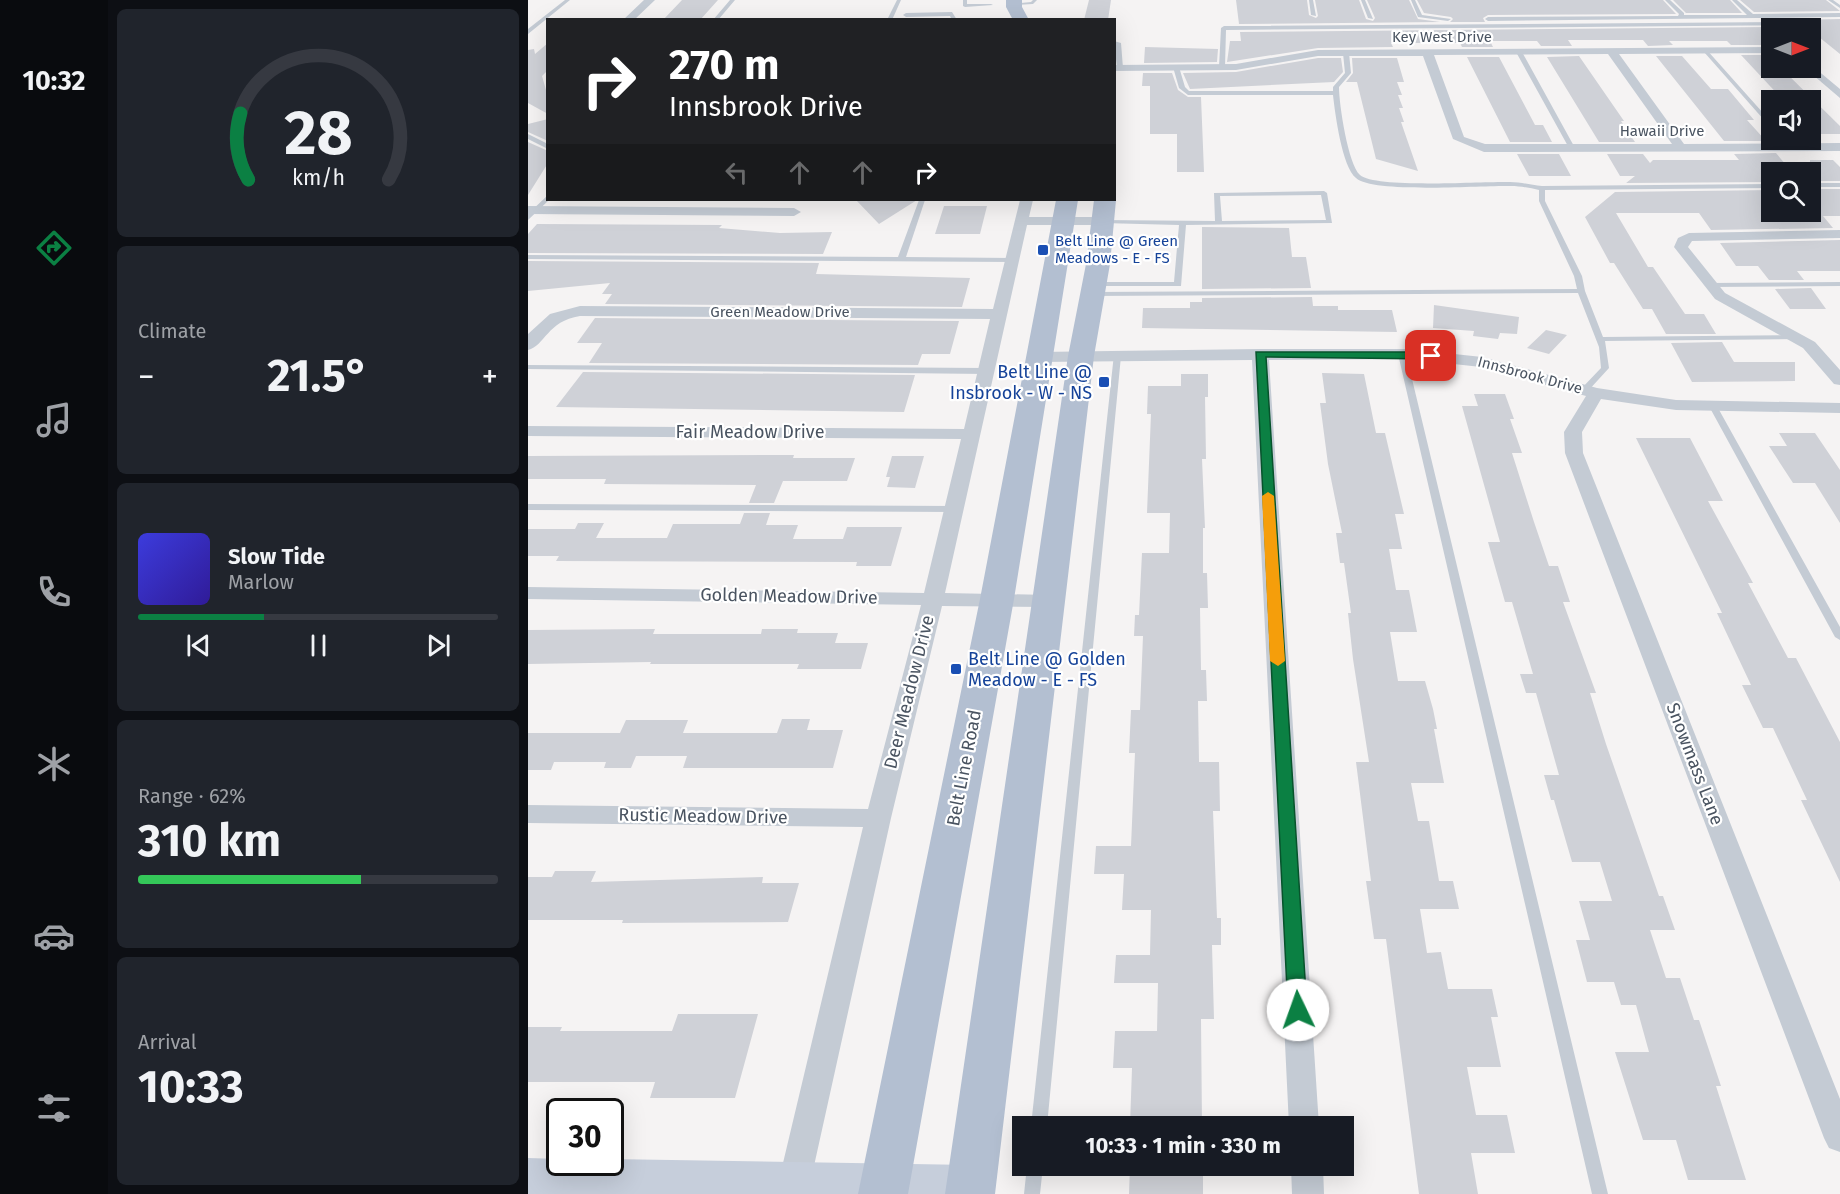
<!DOCTYPE html>
<html lang="en">
<head>
<meta charset="utf-8">
<style>
  body { margin:0; font-family:"Fira Sans",sans-serif; background:#20242c; color:#f1f3f6; height:100vh; display:flex; flex-direction:column; font-size:22px; white-space:nowrap }
  * { box-sizing:border-box; margin:0 }
  p { font-size:20px; color:#9ea1a6 }
  .icon { flex:none; width:33px; height:33px; fill:none; stroke:currentColor; stroke-width:2; stroke-linecap:round; stroke-linejoin:round }
  .map { position:relative; flex:1; overflow:hidden }
  .details { display:flex; flex-direction:column; gap:9px; padding:9px; background:#0d0f14; width:420px }
  .details>* { flex:none }
  .top-card { position:absolute; left:18px; top:18px; width:570px; height:183px; border-radius:0px; box-shadow:0 6px 24px #0002; background:#202124; color:#fff; overflow:hidden }
  .needle { width:39px; rotate:90deg }
  .fabs { position:absolute; left:1233px; top:18px; display:grid; gap:12px }
  .fabs a { display:grid; place-items:center; width:60px; height:60px; border-radius:0px; background:#171b24; box-shadow:0 6px 24px #0002; font-size:30px }
  .speed { position:absolute; left:18px; top:1098px; display:flex; gap:12px; font-size:30px; font-weight:700; text-align:center }
  .speed>* { display:grid; place-content:center; width:78px; height:78px; border-radius:50%; background:#171b24; box-shadow:0 6px 24px #0002; line-height:1 }
  .speed .limit { border:3px solid #111; border-radius:9px; background:#fff; color:#111 }
  .pin { position:absolute; display:grid; place-items:center; width:51px; height:51px; color:#fff; margin:-26px; border-radius:12px; box-shadow:0 3px 9px #0006 }
  .me { position:absolute; width:66px; margin:-33px; rotate:357deg; stroke-linejoin:round; filter:drop-shadow(0 0 4px #0008) }
  .turn { display:flex; align-items:center; gap:21px; height:126px; padding:0 24px; font-size:27px }
  .turn .icon { width:78px; height:78px; stroke-width:2.5 }
  .turn b { display:block; font-size:42px; line-height:51px }
  .lanes { display:flex; align-items:center; height:57px; padding:0 24px; background:#0003; justify-content:center; gap:30px; direction:ltr }
  .lanes .off { opacity:.35 }
  .big { font-size:45px; font-weight:700; line-height:1.1 }
  .details .widget { flex:1; display:flex; flex-direction:column; justify-content:center; gap:9px; min-width:0; padding:0 21px; border-radius:9px; background:#20242c }
  .details .dial { align-items:center; gap:0 }
  .dial svg { height:156px; overflow:visible; fill:none; stroke:#363941; stroke-width:7; stroke-linecap:round; text-anchor:middle }
  .dial text { fill:#f1f3f6; stroke:none }
  .song { display:flex; align-items:center; gap:18px }
  .cover { width:72px; height:72px; border-radius:9px; background:linear-gradient(135deg,hsl(240 70% 55%),hsl(250 70% 35%)) }
  .played { height:6px; border-radius:3px; background:linear-gradient(90deg,#0b8043 35%,#363941 35%) }
  .keys { display:flex; justify-content:space-around; direction:ltr }
  .heat { display:flex; justify-content:space-between; align-items:center; font-size:33px; direction:ltr }
  .charge { height:9px; border-radius:4px; background:linear-gradient(90deg,#34c759 62%,#363941 0) }
  .trip { position:absolute; left:484px; top:1116px; width:342px; height:60px; border-radius:0px; background:#171b24; box-shadow:0 6px 24px #0002; font-weight:700; line-height:60px; text-align:center }
  main { display:flex; flex:1; min-height:0 }
  .menu { display:flex; flex-direction:column; width:108px; justify-content:space-around; align-items:center; background:#090b0e; color:#9ea1a6 }
  .menu .icon { width:42px; height:42px }
  .menu .selected { color:#0b8043 }
  .menu b { font-size:27px; color:#f1f3f6 }
  .map>svg:first-child { display:block }
  .building { fill:#cfd1d7 }
  .lines { fill:none; stroke-linecap:round; stroke-linejoin:round }
  .lane { fill:#c4cbd4; fill-rule:evenodd }
  .street { fill:#c4cbd4; fill-rule:evenodd }
  .secondary { fill:#c6cedb; fill-rule:evenodd }
  .primary { fill:#b3bfd1; fill-rule:evenodd }
  .route { fill:#0b8043; stroke:#07532c; stroke-width:1.5 }
  .slow { fill:#f59e0b }
  .transit-dot { fill:#1a4fb4; stroke:#fff; stroke-width:2 }
  .labels { text-anchor:middle; stroke-width:4.5; stroke-linejoin:round; paint-order:stroke }
  .far-street-label { font-size:15px; fill:#4a5461; stroke:#fff }
  .far-transit-label { font-size:15px; fill:#164399; stroke:#fff; text-anchor:start }
  .transit-label { font-size:18px; fill:#164399; stroke:#fff; text-anchor:end }
  .street-label { font-size:18px; fill:#4a5461; stroke:#fff }
</style>
</head>
<body>
<main>
<nav class="menu">
<b>10:32</b>
<svg class="icon selected" aria-label="directions" viewBox="0 0 24 24"><path d="M12 3l9 9-9 9-9-9zM9 14v-3h6M13 9l2 2-2 2"/></svg>
<svg class="icon" aria-label="music" viewBox="0 0 24 24"><path d="M9 18V5l10-2v13"/><circle cx="6" cy="18" r="3"/><circle cx="16" cy="16" r="3"/></svg>
<svg class="icon" aria-label="phone" viewBox="0 0 24 24"><path d="M5 4h4l2 5-3 2q2 4 5 5l2-3 5 2v4C11 20 4 13 5 4z"/></svg>
<svg class="icon" aria-label="climate" viewBox="0 0 24 24"><path d="M12 3v18M4 7l16 10M4 17L20 7"/></svg>
<svg class="icon" aria-label="car" viewBox="0 0 24 24"><path d="M5 17H2v-5l4-1 3-4h7l3 4 3 1v5h-3M9 17h6M6 11h13"/><circle cx="7" cy="17" r="2"/><circle cx="17" cy="17" r="2"/></svg>
<svg class="icon" aria-label="filters" viewBox="0 0 24 24"><path d="M4 7h16M4 17h16"/><circle cx="9" cy="7" r="2"/><circle cx="15" cy="17" r="2"/></svg>
</nav>
<section class="details">
<div class="widget dial"><svg viewBox="0 0 100 80">
<path d="M14 69A42 42 0 1 1 86 69"/>
<path d="M14 69A42 42 0 0 1 10 35" stroke="#0b8043"/>
<text x="50" y="56" font-size="32" font-weight="700">28</text>
<text x="50" y="72" font-size="11">km/h</text>
</svg></div>
<div class="widget"><p>Climate</p>
<div class="heat"><a>−</a><b class="big">21.5°</b><a>+</a></div>
</div>
<div class="widget">
<div class="song"><i class="cover"></i><div><b>Slow Tide</b><p>Marlow</p></div></div>
<div class="played"></div>
<div class="keys"><svg class="icon" aria-label="previous" viewBox="0 0 24 24"><path d="M18 5L8 12l10 7zM5 5v14"/></svg><svg class="icon" aria-label="pause" viewBox="0 0 24 24"><path d="M8 5v14M16 5v14"/></svg><svg class="icon" aria-label="next" viewBox="0 0 24 24"><path d="M6 5l10 7-10 7zM19 5v14"/></svg></div>
</div>
<div class="widget"><p>Range · 62%</p><b class="big">310 km</b><div class="charge"></div></div>
<div class="widget"><p>Arrival</p><b class="big">10:33</b></div>
</section>
<div class="map">
<svg width="1312" height="1194" viewBox="0 0 1312 1194">
  <rect width="100%" height="100%" fill="#f5f3f3"/>
  <path class="building" d="M154,0h36l-18,20h-37z
    M561,0h22l-3,20h-24z
    M708,0h71l2,15 7,3 2,-2 -3,-16h44l7,19 7,2 2,-3 -8,-18h42l9,19 22,3 -201,2z
    M889,0h246l13,14 -188,1 -5,3 2,4h-35l3,-3 -2,-2 -27,-4z
    M1145,0h57l12,13h-56z
    M1212,0h86l14,11 -86,1z
    M1312,19v35l-42,-34z
    M1244,27v18h-41l-4,-4h-58l4,4 -25,1 -5,-6h-75l4,6h-31l-4,-5h-47l3,6h-31l-2,-4h-69l2,4 -75,1 -91,14 3,-21h11l-1,-9z
    M20,43v27l-6,6 6,21v17l-20,-11v-53l6,-1 1,5z
    M617,47l73,2 -1,13 -73,1z
    M1213,55h31v13h9l59,58v8h-30v-34h-27z
    M1051,56l45,65h-3l14,21h-36l-52,-85z
    M1128,56h26l29,33h17l26,31h-7l19,21h-42z
    M939,57h32l36,68h8l9,17h-42z
    M790,58h23l2,14 -9,10 -144,7 -7,-16 53,-1z
    M824,58h45l7,24h-7l5,13h-4l5,13h-4l5,14h-3l17,49 -42,-12 -19,-77h-11l7,-9z
    M615,73h29l6,17 10,7h13l3,75h-27v-38h-27v-48h-8z
    M20,119v22l-20,-9v-8z
    M0,142l20,9v12l-20,32z
    M1248,153l16,19h-20v10l-146,1 9,-7h-15l-13,-22h36l7,9 3,-3h86l-5,-6z
    M989,154h42l12,22h-42z
    M1282,160h23l7,7v14h-30z
    M1282,189h30v27h-17l10,12 -122,2 -12,-17h-83l32,54h5l32,47h19l12,20h-50l-14,-25h-9l-29,-46h-4l-25,-46 30,-25 157,-2v22h38z
    M328,200h61l-38,24z
    M416,206h43l-7,28h-45z
    M9,224l185,1 -3,3 61,5 52,-1 -9,22 -295,-1v-19z
    M674,227l87,1 3,29h14l5,31 -109,1z
    M1312,240v31h-43l7,9h-35l-11,-14h-22l-16,-23z
    M0,261l291,2 -3,11 154,4 -8,29 -357,-3 7,-10h-10l8,-11 -82,8z
    M1283,288l15,21h-36l-15,-20z
    M784,297l1,9h25v4h54l5,22 -255,-4 1,-20h47v-6h12v-4z
    M906,305l85,12 -2,17 -17,-1 -2,6 -25,-3 1,-5 -41,-3z
    M67,318l364,3 -9,33h-28l-4,11 -329,-2 13,-20h-25z
    M1018,330l21,5 -18,19 -22,-6z
    M1194,342l12,20h61v19l-103,1 -21,-39z
    M55,372l332,3 -11,37 -348,-5z
    M794,373l42,1 12,59h9l19,81h-9l7,35h-13l7,41h13l8,42h-27l8,49h27l8,28 4,20h-3l10,54h-33l7,38h11l10,60h14l6,28h-39l7,44 14,-1 7,37h44l6,28h-7l10,50h-34l9,48h31l8,38h-44l7,41h-59l-33,-255h-12l-8,-58h5l-15,-119h13l-16,-103 -5,-46h3l-7,-50h-4l-4,-30h6l-14,-69 -8,-61h6z
    M653,374h27v23h-3l1,62h-4l3,69h-2v45h4l1,35h-8l1,62h5l1,31h-9l1,61h20l1,49h-7l4,107h4v27h-9l2,74h-13l1,107h-72l2,-58h-19l2,-37h42l1,-48h-44l2,-28h34l1,-45h-29l2,-36h-30l2,-28h35l4,-93h-6l2,-43h9l3,-74h-9l1,-21h4l3,-62h27l1,-40h-23l4,-99h-4l1,-28h33z
    M946,394h31l9,25h-4l12,34h-10l22,69 15,44h9l12,36h-7l33,91h-6l16,51 53,152h4l12,34h-25l16,48h14l14,42h5l22,66h-5l30,94h-58l-12,-40h-33l-28,-88h34l-13,-47h-15l-7,-23h-27l-11,-42h14l-11,-39h33l-12,-39h-28l-18,-62h-3l-7,-25h15l-23,-82h-10l-6,-19h13l-21,-72h-7l-17,-60h12l-38,-136h16z
    M1251,433h36l25,37v53l-25,-40h-22l-24,-37h18z
    M1108,438h54l33,63h-15l45,82h-5l40,75h8l44,84v140l-39,-82h6l-34,-72h-10l-21,-43h9l-34,-72h5z
    M266,455l-1,3h62l-8,23h-64l-9,22h-25l7,-18 -152,-1 2,-5h-78v-23z
    M364,456h32l-9,32 -28,-1 3,-10h-4z
    M216,513h26l-4,12h32l-5,14h50l4,-12h55l-11,39h-35l1,-4 -301,-1 3,-5h-31v-27h47l3,-6h26l-8,15h71l6,-14h67z
    M127,629l-2,5h108l1,-5h36l-1,4h41l-3,10h33l-7,26h-64l2,-5h-149l1,-2 -123,2v-34z
    M254,719h28l-3,11h36l-10,38h-150l4,-12h-51l-5,12h-27l2,-6h-52l-3,8h-23v-37h92l6,-13h62l-5,13h94z
    M27,871h41l-5,11 172,-5 -1,6h37l-11,39 -166,1 1,-3h-95v-43h24z
    M150,1014h80l-23,84h-85l5,-16h-127v-55h34l-2,4h112z
    M602,1166h73v28h-74z"/>
  <g class="lines">
    <path class="lane" d="M37,0h5l-42,34v-5z
      M202,0h5l-17,20h-5z
      M369,0h4l-9,20h-5z
      M435,0h4v4h24l2,1 -28,2 -2,-1z
      M505,0h4l-4,4 -19,1 -2,-1 19,-2z
      M781,0h4l3,16 -5,-1z
      M833,0h4l8,19 -5,-1z
      M883,0h4l7,15 29,4 -3,2 -30,-4z
      M1137,0h5l14,13v2h63l-15,-15h5l16,14 87,-1v4l-352,4 -3,-2 3,-2 190,-1 1,-2z
      M1300,0h5l7,5v3z
      M424,12l5,8h-5l-2,-4 -44,1 -3,-2 3,-2z
      M1268,22l2,3 -572,5 -1,37 -3,2 -3,-2 2,-39 3,-2z
      M586,41l7,2 2,25 -3,2 -3,-2z
      M1178,49l66,74v6l-68,-77z
      M991,50l3,2 53,96 -1,1 -5,-1 -53,-96z
      M818,51l3,2 2,20 -12,14c0,17 9,77 21,88 16,14 124,6 150,7 11,0 21,3 32,4l230,-2v4l-227,2v11l37,75 3,15 18,46 193,-2 4,2 -4,2 -191,2 4,27 -22,24 -3,1 -4,-3 21,-22 -2,-21 -21,-54 -489,3 -1,-2 4,-2 485,-3 -3,-13 -35,-75v-11c-9,-2 -19,-4 -28,-4 -29,-1 -137,8 -155,-8 -14,-11 -21,-65 -23,-83h-145l-9,-7 -6,-21 3,-2 3,2 6,20 4,4h144v-4l12,-14 -2,-20z
      M0,134l20,10v5l-20,-10z
      M1282,183h30v4h-30z
      M796,191l3,2 5,30 -146,2 -5,61h-87l-4,-2 4,-2h80l5,-57 -77,-2 -2,-1v-2l115,1 -1,-28zM793,195l5,25 -104,1 -2,-25z
      M20,195v5h1l-21,20v-6z
      M391,200h6l-19,57 107,1 4,2 -4,2 -485,-3v-4l370,2z
      M1312,282v4l-131,1 -4,-2 4,-2z
      M871,352h6l1,2 202,840h-16l-194,-840z
      M586,354h6l1,2 -74,770h-16z
      M0,365l458,3 4,3 -4,3 -458,-5z
      M1186,405l4,3 122,219v13l-5,-3 -125,-229z
      M0,504l426,2 5,3 -5,3 -426,-2z
      M499,1166h16l-3,28h-16z"/>
    <path class="street" d="M116,0h11l-21,20h-11z
      M1268,21l5,3 -4,4h-10z
      M1244,47v6l-153,1 65,90 156,-1v8l-356,1 -31,-13 -30,-83h-105l-82,14 -122,1v-6l122,-1 82,-14zM1080,54l64,90h-187l-21,-7 -30,-82z
      M1282,64l30,25v9l-34,-29 -1,-1h5z
      M492,200h13l-4,17h73l7,4 -7,4h-75l-82,368 105,2 7,1 4,5 -4,5 -7,1 -108,-1 -51,212 -81,366 -4,10h-24l-4,-10 85,-357 -335,-4v-18l340,4 53,-204 -393,-6v-12l396,6 37,-154 -433,-3v-10l436,3 26,-110 -410,-3c-33,5 -35,30 -52,34v-16l22,-20 30,-8 413,3z
      M0,206l266,2 7,4 -7,4 -266,-2z
      M1312,230v8l-148,3 -4,6 37,46 90,49 25,28v15l-6,-1 -31,-36 -88,-49 -41,-52 4,-9 11,-5z
      M732,349h148l74,8 115,31 79,12 164,3v10l-164,-3 -75,-11 -19,33 1,21 257,646v53l-11,-4 -5,-10 -259,-685 -1,-21 22,-36 -105,-29 -73,-8 -139,1 50,766h-30l-37,-766 -214,2 -8,-5 8,-5z
      M763,1166h32l1,28h-32z"/>
    <path class="secondary" d="M0,1158l32,1v3h50v-3l361,6 16,6 7,15 -4,8h-462z"/>
    <path class="primary" d="M478,0h16v7l7,13h-16l-7,-13z
      M586,198l2,2 -6,64 -16,92 -99,838h-50l123,-838 18,-92 8,-64z
      M528,200h22l-64,399 -106,595h-50l122,-595z"/>
  </g>
  <path class="route" d="M728,352h175l5,4 -5,3 -165,-2 41,653 -3,5 -6,2 -7,-2 -3,-5z"/>
  <path class="slow" d="M740,492l6,4 11,165 -7,5 -8,-5 -8,-165z"/>
  <g class="transit-dot">
    <rect x="509" y="244" width="12" height="12" rx="3"/>
    <rect x="570" y="376" width="12" height="12" rx="3"/>
    <rect x="422" y="663" width="12" height="12" rx="3"/>
  </g>
  <g class="labels">
    <g class="far-street-label">
      <text x="914" y="42">Key West Drive</text>
      <text x="1134" y="136">Hawaii Drive</text>
      <text x="252" y="317">Green Meadow Drive</text>
      <text transform="translate(1002 375) rotate(15)" y="5">Innsbrook Drive</text>
    </g>
    <g class="far-transit-label">
      <text x="527" y="246">Belt Line @ Green<tspan x="527" dy="17">Meadows - E - FS</tspan></text>
    </g>
    <g class="transit-label">
      <text x="564" y="378">Belt Line @<tspan x="564" dy="21">Insbrook - W - NS</tspan></text>
      <text x="440" y="665" text-anchor="start">Belt Line @ Golden<tspan x="440" dy="21">Meadow - E - FS</tspan></text>
    </g>
    <g class="street-label">
      <text x="222" y="438">Fair Meadow Drive</text>
      <text transform="translate(261 596) rotate(1)" y="6">Golden Meadow Drive</text>
      <text transform="translate(381 692) rotate(-76)" y="6">Deer Meadow Drive</text>
      <text transform="translate(1167 764) rotate(69)" y="6">Snowmass Lane</text>
      <text transform="translate(436 768) rotate(-79)" y="6">Belt Line Road</text>
      <text transform="translate(175 816) rotate(1)" y="6">Rustic Meadow Drive</text>
    </g>
  </g>
</svg>
<div class="fabs">
<a><svg class="needle" viewBox="-14 -14 28 28"><path d="M0-13l5 13h-10z" fill="#e53935"/><path d="M0 13l5-13h-10z" fill="#9ea1a6"/></svg></a>
<a><svg class="icon" aria-label="sound" viewBox="0 0 24 24"><path d="M4 9h4l5-4v14l-5-4H4zM17 9q2 3 0 6"/></svg></a>
<a><svg class="icon" aria-label="search" viewBox="0 0 24 24"><circle cx="10" cy="10" r="6"/><path d="M15 15l6 6"/></svg></a>
</div>
<div class="speed"><div class="limit">30</div></div>
<div class="pin" style="left:903px;top:356px;background:#d93025"><svg class="icon" aria-label="arrive" viewBox="0 0 24 24"><path d="M6 21V4h12l-3 4 3 4H6"/></svg></div>
<svg class="me" style="left:770px;top:1010px" viewBox="-20 -20 40 40"><circle r="19" fill="#fff"/><path d="M0-13L10 11 0 6-10 11z" fill="#0b8043"/></svg>
<div class="trip">10:33 · 1 min · 330 m</div>
<div class="top-card">
<div class="turn"><svg class="icon" aria-label="right" viewBox="0 0 24 24"><path d="M7 20v-9h11M14 6l5 5-5 5"/></svg><div><b>270 m</b>Innsbrook Drive</div></div>
<div class="lanes"><svg class="icon off" aria-label="left" viewBox="0 0 24 24"><path d="M17 20v-9H6M10 6l-5 5 5 5"/></svg><svg class="icon off" aria-label="ahead" viewBox="0 0 24 24"><path d="M12 20V5M6 11l6-6 6 6"/></svg><svg class="icon off" aria-label="ahead" viewBox="0 0 24 24"><path d="M12 20V5M6 11l6-6 6 6"/></svg><svg class="icon" aria-label="right" viewBox="0 0 24 24"><path d="M7 20v-9h11M14 6l5 5-5 5"/></svg></div>
</div>
</div>
</main>
</body>
</html>
